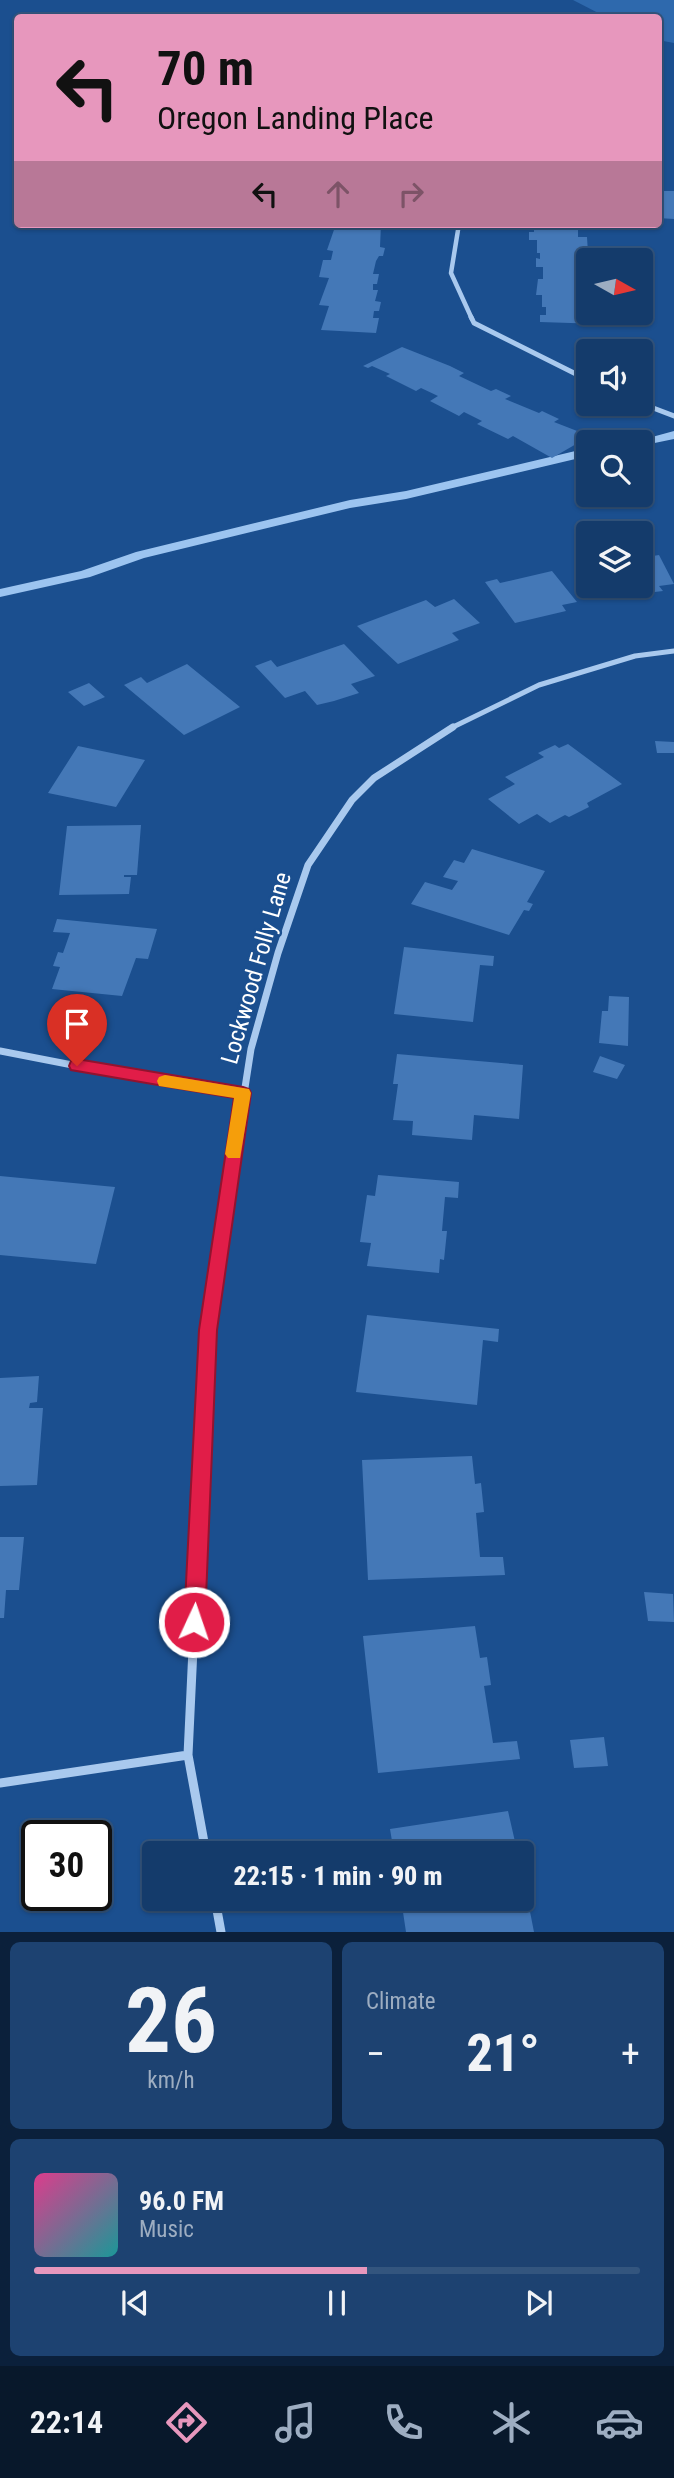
<!DOCTYPE html>
<html lang="en">
<head>
<meta charset="utf-8">
<style>
  body { margin:0; font-family:"Roboto Condensed",sans-serif; background:#1d4271; color:#f1f3f6; height:100vh; display:flex; flex-direction:column; font-size:26px; white-space:nowrap }
  * { box-sizing:border-box; margin:0 }
  p { font-size:23px; color:#9dadc1 }
  .icon { flex:none; width:38px; height:38px; fill:none; stroke:currentColor; stroke-width:2; stroke-linecap:round; stroke-linejoin:round }
  .map { position:relative; height:1932px; overflow:hidden }
  .panel { display:flex; flex-direction:column; gap:10px; padding:10px; background:#0b203b; flex:1 }
  .panel>* { flex:none }
  .banner { position:absolute; left:14px; top:14px; width:648px; height:214px; border-radius:7px; box-shadow:0 2px 5px #0004,0 0 0 2px #33557e; background:#e797bd; color:#111; overflow:hidden }
  .needle { width:46px; rotate:98deg }
  .fabs { position:absolute; left:576px; top:248px; display:grid; gap:14px }
  .fabs a { display:grid; place-items:center; width:77px; height:77px; border-radius:7px; background:#143b6b; box-shadow:0 2px 5px #0004,0 0 0 2px #33557e; font-size:35px }
  .speed { position:absolute; left:21px; top:1820px; display:flex; gap:14px; font-size:35px; font-weight:700; text-align:center }
  .speed>* { display:grid; place-content:center; width:91px; height:91px; border-radius:50%; background:#143b6b; box-shadow:0 2px 5px #0004,0 0 0 2px #33557e; line-height:1 }
  .speed .limit { border:4px solid #111; border-radius:10px; background:#fff; color:#111 }
  .pin { position:absolute; display:grid; place-items:center; width:60px; height:60px; color:#fff; margin:-72px -30px; border-radius:50% 50% 50% 0; rotate:-45deg; box-shadow:0 0 7px #0007 }
  .pin .icon { rotate:45deg }
  .me { position:absolute; width:77px; margin:-38px; rotate:3deg; stroke-linejoin:round; filter:drop-shadow(0 0 5px #0008) }
  .turn { display:flex; align-items:center; gap:24px; height:147px; padding:0 28px; font-size:32px }
  .turn .icon { width:91px; height:91px; stroke-width:2.5 }
  .turn b { display:block; font-size:49px; line-height:60px }
  .lanes { display:flex; align-items:center; height:66px; padding:0 28px; background:#0003; justify-content:center; gap:35px; direction:ltr }
  .lanes .off { opacity:.35 }
  .big { font-size:52px; font-weight:800; line-height:1.1 }
  .panel .card { flex:1; display:flex; flex-direction:column; justify-content:center; gap:10px; min-width:0; padding:0 24px; border-radius:10px; background:#1d4271 }
  .panel .dial { align-items:center; gap:0 }
  .dial b { font-size:91px; line-height:1 }
  .song { display:flex; align-items:center; gap:21px }
  .cover { width:84px; height:84px; border-radius:10px; background:linear-gradient(135deg,hsl(330 70% 55%),hsl(180 70% 35%)) }
  .played { height:7px; border-radius:4px; background:linear-gradient(90deg,#e797bd 55%,#33557e 55%) }
  .keys { display:flex; justify-content:space-around; direction:ltr }
  .heat { display:flex; justify-content:space-between; align-items:center; font-size:38px; direction:ltr }
  .panel .tiles { flex:1; display:grid; gap:10px; grid-template-columns:1fr 1fr }
  .card:last-child { grid-column:span 2 }
  .trip { position:absolute; left:142px; top:1841px; width:392px; height:70px; border-radius:7px; background:#143b6b; box-shadow:0 2px 5px #0004,0 0 0 2px #33557e; font-weight:800; line-height:70px; text-align:center }
  .tab-bar { display:flex; height:112px; justify-content:space-around; align-items:center; background:#08182b; color:#9dadc1 }
  .tab-bar .icon { width:49px; height:49px }
  .tab-bar .selected { color:#e797bd }
  .tab-bar b { font-size:32px; color:#f1f3f6 }
  .map>svg:first-child { display:block }
  .green { fill:#2e69ad }
  .lines { fill:none; stroke-linecap:round; stroke-linejoin:round }
  .stream { fill:#9cc4f0; fill-rule:evenodd }
  .building { fill:#4478b7 }
  .minor-far3 { stroke:#a9c9ee; stroke-width:4.5 }
  .minor-far2 { stroke:#a9c9ee; stroke-width:5 }
  .minor-far1 { stroke:#a9c9ee; stroke-width:7 }
  .minor { stroke:#a9c9ee; stroke-width:9 }
  .route { fill:#e11d48; stroke:#92132f; stroke-width:2 }
  .slow { fill:#f59e0b }
  .labels { text-anchor:middle; stroke-width:5; stroke-linejoin:round; paint-order:stroke }
  .street-label { font-size:24px; fill:#fff; stroke:#1b4f8f }
</style>
</head>
<body>
<div class="map">
<svg width="674" height="1932" viewBox="0 0 674 1932">
  <rect width="100%" height="100%" fill="#1b4f8f"/>
  <path class="green" d="M573,0h101v43l-16,-3v-22l-52,-1z"/>
  <g class="lines">
    <path class="stream" d="M674,431v8l-34,7v-3h-10z
      M588,448v8l-182,43 -56,9 -206,50 -54,19 -90,20v-8l81,-18 55,-19 214,-52 56,-9z"/>
  </g>
  <path class="building" d="M661,191h13v28l-16,-1v-3h5z
    M336,224h45l-1,23 5,1 -2,8h-4l-3,5 -3,13h6l-2,10h-4v6h5l-3,11 6,1 -2,9h-5l-1,7h6l-3,15 -55,-3 8,-24 -10,-1 10,-27 -10,-1 4,-17h8l2,-9 -6,-1z
    M534,224h48l1,3h-5v10h9l1,16h-5l1,10h4v50h4v6h9v5l-61,-2v-7h6v-8h-4v-12h-6l2,-16h5v-12h-7v-9l4,1v-6h-3v-13h-8v-8h5z
    M402,347l48,19 14,7 -5,3 32,15 5,-2 15,7 -6,3 34,14 3,-2 17,8 -5,3 36,14 -38,22 -39,-22 -5,3 -31,-15 5,-3 -18,-9 -5,4 -29,-15 8,-5 -17,-8 -5,3 -30,-15 4,-2 -18,-8 -4,2 -5,-2z
    M659,555l15,29 -15,2 4,5 -50,6 -6,-11h33v-28z
    M552,571l25,31 -15,3 4,6 -51,12 -30,-41 12,-3 3,4z
    M454,599l26,24 -28,10 7,7 -61,24 -41,-38 69,-26 9,7z
    M344,644l31,32 -24,8 8,9 -25,8 -17,4 -12,-14 -20,7 -30,-32 16,-6 6,7z
    M187,664l53,43 -56,28 -60,-50 17,-8 6,6z
    M89,683l16,14 -21,9 -16,-14z
    M655,741l19,1v11h-17z
    M568,744l54,40 -35,19 2,4 -20,10 -4,-2 -15,8 -13,-9 -18,10 -31,-25 27,-15 -10,-7 39,-20 -6,-4 17,-8 4,3z
    M78,746l67,14 -29,47 -68,-14z
    M141,825l-4,50h-13v2h7l-2,17 -70,1 8,-69z
    M472,849l73,22 -18,31 6,2 -4,7 -5,-1 -15,25 -98,-31 14,-22 27,8 6,-9 -15,-4 11,-17 10,3z
    M57,919l100,10 -9,30 -12,-1 -14,38 -70,-7 8,-22 -7,-1 5,-14 5,1 7,-20 -17,-1z
    M404,947l90,9 -1,10 -13,-1 -7,57 -79,-8z
    M609,996l20,1 -1,49 -29,-3 3,-32h6z
    M397,1054l126,11 -4,54 -45,-4 -2,25 -60,-5 1,-14 -20,-1 5,-36h-5z
    M600,1056l25,9 -8,14 -24,-7z
    M378,1175l81,7 -1,16 -13,-1 -3,34h5l-3,29 -4,-1 -1,14 -72,-7 4,-23 -11,-1 7,-47 8,1z
    M0,1176l115,11 -19,77 -96,-9z
    M367,1315l132,14 -1,13 -15,-2 -6,65 -121,-13z
    M39,1376l-2,26 -7,1 -1,5h14l-6,77 -37,1v-108z
    M472,1456l3,28 6,-1 3,29 -8,1 4,44h23l2,18 -137,5 -6,-120z
    M0,1537h24l-5,53h-13l-2,28h-4z
    M644,1592l29,2 1,28 -26,-1z
    M475,1626l5,32 7,-1 4,28 -7,1 9,57 24,-2 3,18 -142,14 -15,-137z
    M604,1737l4,29 -34,2 -4,-28z
    M508,1811l8,35 11,-1 7,34 -10,2 10,51h-128l-5,-33h121v-46h-128l-4,-24z"/>
  <g class="lines">
    <path class="minor-far3" d="M459,224l-8,49 21,46"/>
    <path class="minor-far2" d="M471,317l3,6 114,57
      M640,403l34,13
      M449,729l90,-44 96,-29 39,-5"/>
    <path class="minor-far1" d="M0,1051l129,25 114,17
      M219,1255l32,-206 27,-96 30,-88 44,-65 22,-22 79,-51"/>
    <path class="minor" d="M0,1783l188,-28
      M206,1853l-18,-98 20,-425 12,-76
      M215,1899l6,33"/>
  </g>
  <path class="route" d="M77,1059l166,28 6,2 2,4 -34,237 -12,292 -3,7 -8,3 -7,-3 -3,-7 15,-292 35,-232 -163,-28 -2,-4 2,-5z"/>
  <path class="slow" d="M165,1075l84,14 2,4 -11,65h-12l-3,-4 9,-56 -75,-12 -2,-5 2,-4z"/>
  <g class="labels">
    <g class="street-label">
      <text transform="translate(256 968) rotate(-74)" y="8">Lockwood Folly Lane</text>
    </g>
  </g>
</svg>
<div class="fabs">
<a><svg class="needle" viewBox="-14 -14 28 28"><path d="M0-13l5 13h-10z" fill="#e53935"/><path d="M0 13l5-13h-10z" fill="#9dadc1"/></svg></a>
<a><svg class="icon" aria-label="sound" viewBox="0 0 24 24"><path d="M4 9h4l5-4v14l-5-4H4zM17 9q2 3 0 6"/></svg></a>
<a><svg class="icon" aria-label="search" viewBox="0 0 24 24"><circle cx="10" cy="10" r="6"/><path d="M15 15l6 6"/></svg></a>
<a><svg class="icon" aria-label="layers" viewBox="0 0 24 24"><path d="M12 4l9 5-9 5-9-5zM3 14l9 5 9-5"/></svg></a>
</div>
<div class="speed"><div class="limit">30</div></div>
<div class="pin" style="left:77px;top:1066px;background:#d93025"><svg class="icon" aria-label="arrive" viewBox="0 0 24 24"><path d="M6 21V4h12l-3 4 3 4H6"/></svg></div>
<svg class="me" style="left:194px;top:1622px" viewBox="-20 -20 40 40"><circle r="17" fill="#e11d48" stroke="#fff" stroke-width="3"/><path d="M0-11L8 9 0 5-8 9z" fill="#fff"/></svg>
<div class="trip">22:15 · 1 min · 90 m</div>
<div class="banner">
<div class="turn"><svg class="icon" aria-label="left" viewBox="0 0 24 24"><path d="M17 20v-9H6M10 6l-5 5 5 5"/></svg><div><b>70 m</b>Oregon Landing Place</div></div>
<div class="lanes"><svg class="icon" aria-label="left" viewBox="0 0 24 24"><path d="M17 20v-9H6M10 6l-5 5 5 5"/></svg><svg class="icon off" aria-label="ahead" viewBox="0 0 24 24"><path d="M12 20V5M6 11l6-6 6 6"/></svg><svg class="icon off" aria-label="right" viewBox="0 0 24 24"><path d="M7 20v-9h11M14 6l5 5-5 5"/></svg></div>
</div>
</div>
<section class="panel">
<div class="tiles">
<div class="card dial"><b>26</b><p>km/h</p></div>
<div class="card"><p>Climate</p>
<div class="heat"><a>−</a><b class="big">21°</b><a>+</a></div>
</div>
<div class="card">
<div class="song"><i class="cover"></i><div><b>96.0 FM</b><p>Music</p></div></div>
<div class="played"></div>
<div class="keys"><svg class="icon" aria-label="previous" viewBox="0 0 24 24"><path d="M18 5L8 12l10 7zM5 5v14"/></svg><svg class="icon" aria-label="pause" viewBox="0 0 24 24"><path d="M8 5v14M16 5v14"/></svg><svg class="icon" aria-label="next" viewBox="0 0 24 24"><path d="M6 5l10 7-10 7zM19 5v14"/></svg></div>
</div>
</div>
</section>
<nav class="tab-bar">
<b>22:14</b>
<svg class="icon selected" aria-label="directions" viewBox="0 0 24 24"><path d="M12 3l9 9-9 9-9-9zM9 14v-3h6M13 9l2 2-2 2"/></svg>
<svg class="icon" aria-label="music" viewBox="0 0 24 24"><path d="M9 18V5l10-2v13"/><circle cx="6" cy="18" r="3"/><circle cx="16" cy="16" r="3"/></svg>
<svg class="icon" aria-label="phone" viewBox="0 0 24 24"><path d="M5 4h4l2 5-3 2q2 4 5 5l2-3 5 2v4C11 20 4 13 5 4z"/></svg>
<svg class="icon" aria-label="climate" viewBox="0 0 24 24"><path d="M12 3v18M4 7l16 10M4 17L20 7"/></svg>
<svg class="icon" aria-label="car" viewBox="0 0 24 24"><path d="M5 17H2v-5l4-1 3-4h7l3 4 3 1v5h-3M9 17h6M6 11h13"/><circle cx="7" cy="17" r="2"/><circle cx="17" cy="17" r="2"/></svg>
</nav>
</body>
</html>
